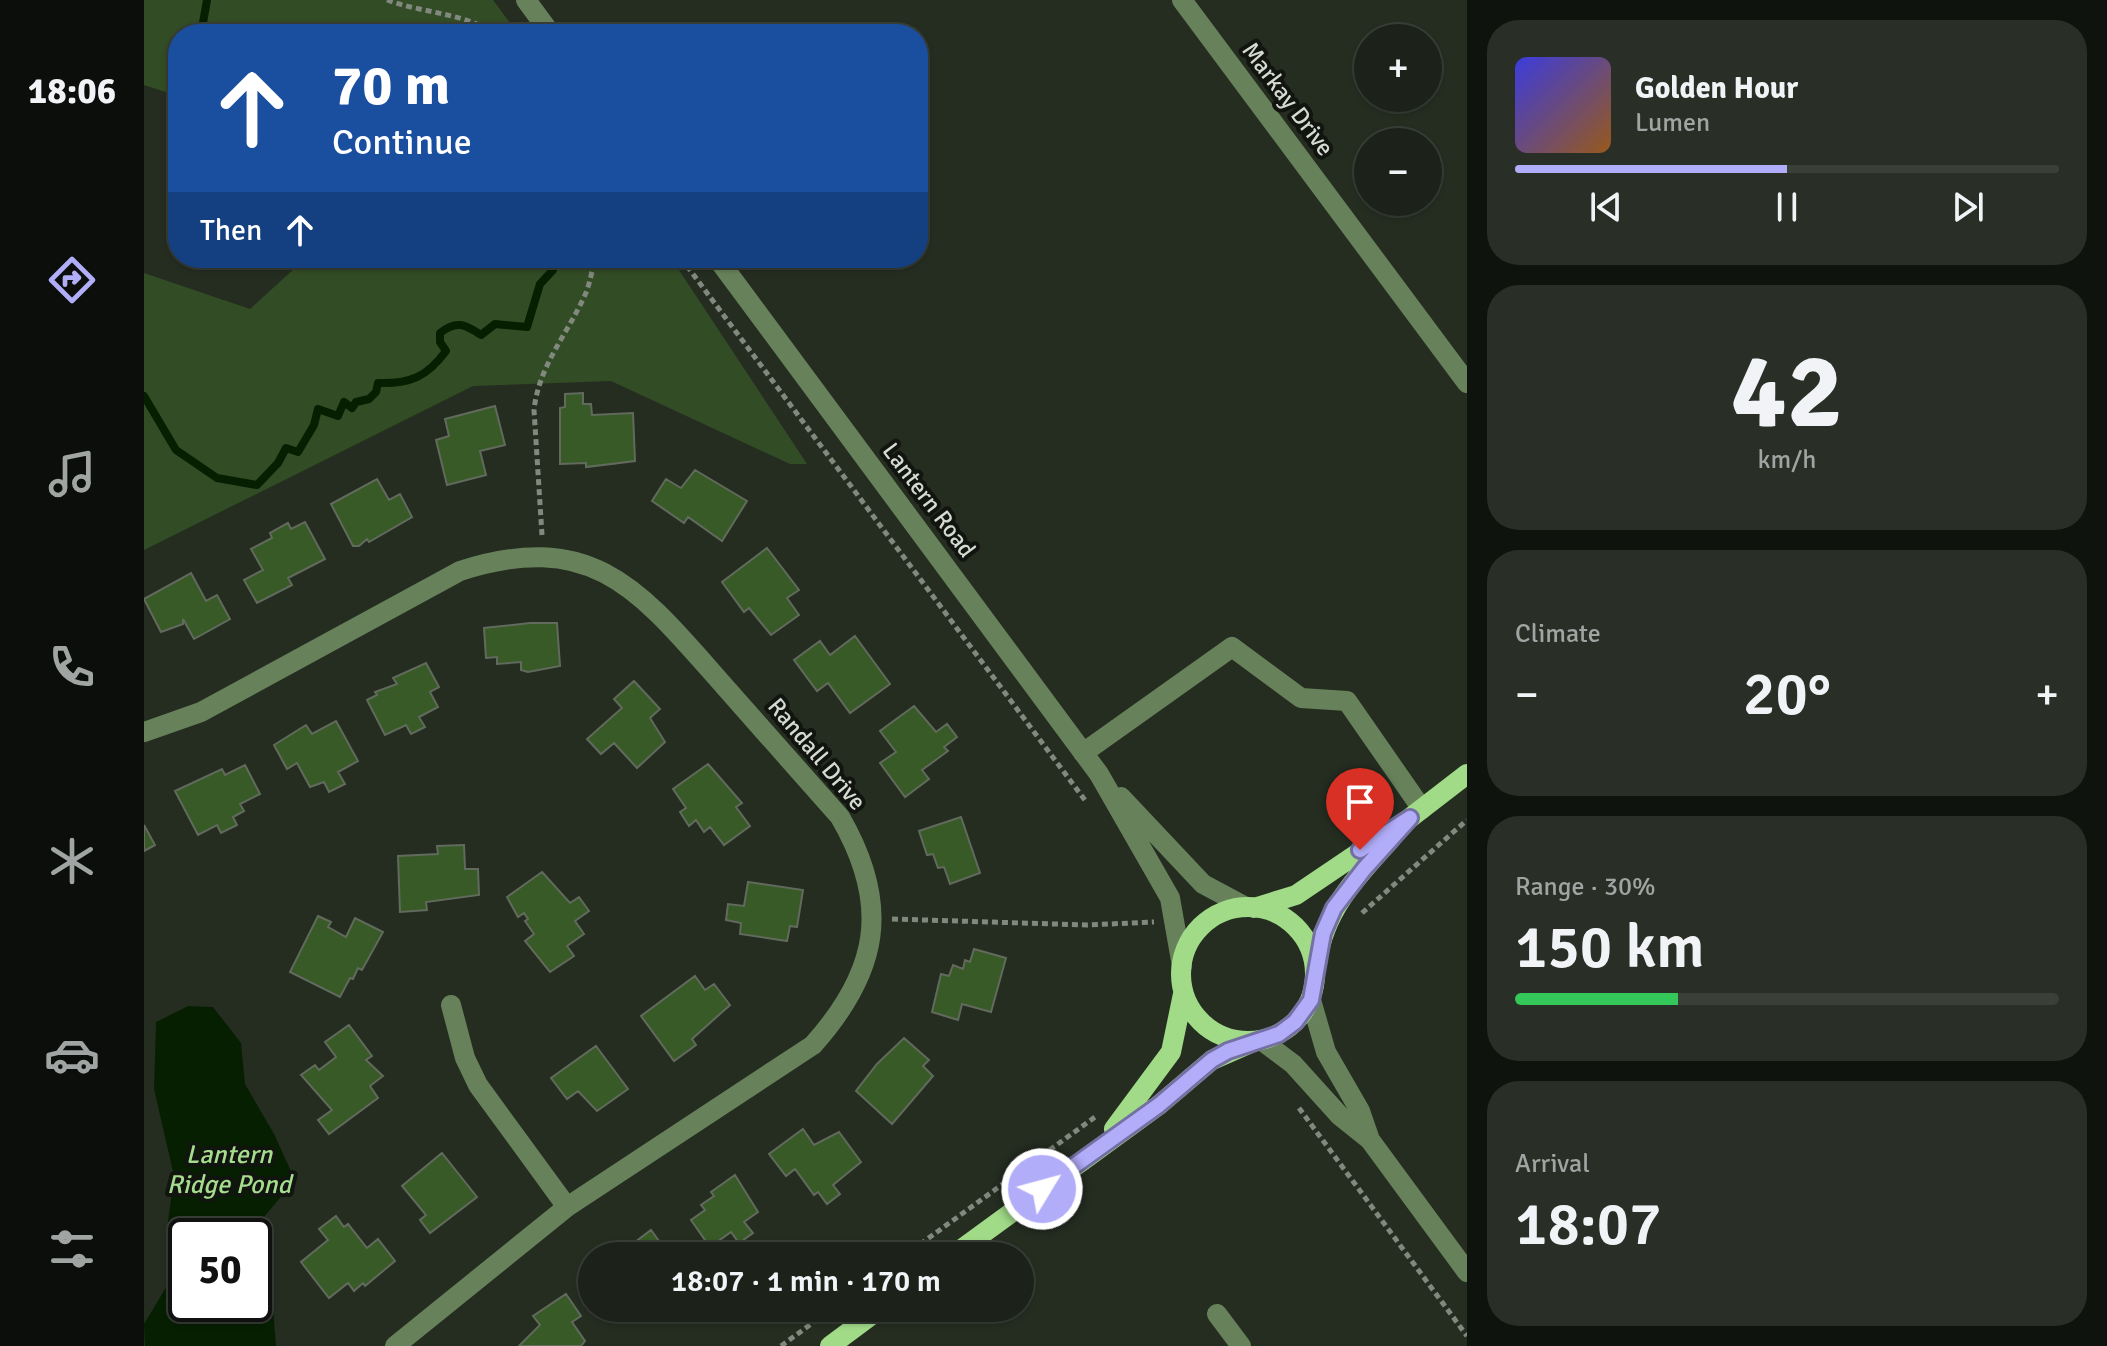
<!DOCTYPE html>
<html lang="en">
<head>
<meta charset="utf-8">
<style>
  body { margin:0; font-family:Signika,sans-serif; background:#292f26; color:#f1f3f6; height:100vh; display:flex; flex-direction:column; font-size:30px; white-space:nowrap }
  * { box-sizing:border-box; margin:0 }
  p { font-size:26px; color:#a0a4a2 }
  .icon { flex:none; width:44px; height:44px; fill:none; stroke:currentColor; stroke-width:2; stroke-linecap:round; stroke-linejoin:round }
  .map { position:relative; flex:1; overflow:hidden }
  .drawer { display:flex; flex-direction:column; gap:20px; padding:20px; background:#0f130e; width:640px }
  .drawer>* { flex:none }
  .top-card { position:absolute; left:24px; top:24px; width:760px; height:244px; border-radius:32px; box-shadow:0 2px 6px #0004,0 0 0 2px #3a3f38; background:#1a4fa0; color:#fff; overflow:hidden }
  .tools { position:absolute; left:1210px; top:24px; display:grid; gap:16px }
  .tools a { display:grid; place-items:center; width:88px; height:88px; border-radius:50%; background:#1c2219; box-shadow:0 2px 6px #0004,0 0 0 2px #3a3f38; font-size:40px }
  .speed { position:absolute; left:24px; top:1218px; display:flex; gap:16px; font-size:40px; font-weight:700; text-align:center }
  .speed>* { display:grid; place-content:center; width:104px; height:104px; border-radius:50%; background:#1c2219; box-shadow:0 2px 6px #0004,0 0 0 2px #3a3f38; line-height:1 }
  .speed .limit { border:4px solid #111; border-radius:12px; background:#fff; color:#111 }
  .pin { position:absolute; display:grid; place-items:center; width:68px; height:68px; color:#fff; margin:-82px -34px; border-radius:50% 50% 50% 0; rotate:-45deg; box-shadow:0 0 8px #0007 }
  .pin .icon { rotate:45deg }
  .me { position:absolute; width:88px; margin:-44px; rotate:53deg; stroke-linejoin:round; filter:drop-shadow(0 0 6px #0008) }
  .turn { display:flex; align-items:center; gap:28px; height:168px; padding:0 32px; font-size:36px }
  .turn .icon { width:104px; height:104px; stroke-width:2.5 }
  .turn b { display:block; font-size:56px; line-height:68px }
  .then { display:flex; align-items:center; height:76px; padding:0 32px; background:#0003; gap:16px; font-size:30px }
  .big { font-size:60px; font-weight:600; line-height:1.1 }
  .drawer .widget { flex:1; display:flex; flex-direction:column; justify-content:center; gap:12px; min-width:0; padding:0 28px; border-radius:32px; background:#292f26 }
  .drawer .dial { align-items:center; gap:0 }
  .dial b { font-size:104px; line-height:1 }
  .song { display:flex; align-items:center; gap:24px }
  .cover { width:96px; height:96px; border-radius:12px; background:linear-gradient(135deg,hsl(240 70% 55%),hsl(30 70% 35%)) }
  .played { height:8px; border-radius:4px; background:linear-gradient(90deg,#b2adf9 50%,#3a3f38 50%) }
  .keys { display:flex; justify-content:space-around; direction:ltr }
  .heat { display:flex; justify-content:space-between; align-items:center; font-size:44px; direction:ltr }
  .charge { height:12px; border-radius:6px; background:linear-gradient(90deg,#34c759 30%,#3a3f38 0) }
  .trip { position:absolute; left:434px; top:1242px; width:456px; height:80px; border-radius:40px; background:#1c2219; box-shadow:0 2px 6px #0004,0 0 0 2px #3a3f38; font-weight:600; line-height:80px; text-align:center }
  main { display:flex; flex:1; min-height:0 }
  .tabs { display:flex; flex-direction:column; width:144px; justify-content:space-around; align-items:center; background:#0b0e0a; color:#a0a4a2 }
  .tabs .icon { width:56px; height:56px }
  .tabs .on { color:#b2adf9 }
  .tabs b { font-size:36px; color:#f1f3f6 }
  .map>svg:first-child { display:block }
  .green { fill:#324c25 }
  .water { fill:#061f00; fill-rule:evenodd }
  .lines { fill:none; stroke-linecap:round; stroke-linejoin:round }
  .stream { stroke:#061f00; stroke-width:8 }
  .building { fill:#375a26; stroke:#616a5d; stroke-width:2 }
  .path { stroke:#81887e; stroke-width:5; stroke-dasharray:6 4; stroke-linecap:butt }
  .minor { stroke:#67825b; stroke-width:20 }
  .major { stroke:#a1db88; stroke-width:20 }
  .route-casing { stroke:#7470a2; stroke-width:20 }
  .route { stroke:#b2adf9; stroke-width:14 }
  .labels { text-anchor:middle; stroke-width:8; stroke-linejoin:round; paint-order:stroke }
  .street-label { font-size:24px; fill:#d5dad2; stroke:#11140f }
  .water-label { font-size:26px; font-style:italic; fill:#a6dc8e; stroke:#11140f }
</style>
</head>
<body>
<main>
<nav class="tabs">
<b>18:06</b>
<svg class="icon on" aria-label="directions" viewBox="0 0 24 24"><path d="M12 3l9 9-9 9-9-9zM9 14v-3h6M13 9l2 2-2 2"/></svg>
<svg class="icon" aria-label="music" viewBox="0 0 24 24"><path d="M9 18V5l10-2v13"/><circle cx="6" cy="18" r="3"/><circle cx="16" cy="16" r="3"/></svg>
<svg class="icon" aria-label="phone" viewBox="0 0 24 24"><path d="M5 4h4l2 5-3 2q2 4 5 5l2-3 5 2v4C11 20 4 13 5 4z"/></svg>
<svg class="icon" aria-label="climate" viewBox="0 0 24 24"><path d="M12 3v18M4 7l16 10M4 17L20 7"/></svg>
<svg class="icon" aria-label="car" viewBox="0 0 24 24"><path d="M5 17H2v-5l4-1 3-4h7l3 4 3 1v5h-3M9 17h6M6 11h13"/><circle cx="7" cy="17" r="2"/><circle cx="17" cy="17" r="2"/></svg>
<svg class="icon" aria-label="filters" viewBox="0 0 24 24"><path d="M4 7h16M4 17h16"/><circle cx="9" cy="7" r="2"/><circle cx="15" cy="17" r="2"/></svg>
</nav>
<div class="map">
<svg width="1323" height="1346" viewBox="0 0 1323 1346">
  <rect width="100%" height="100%" fill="#252d21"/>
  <path class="green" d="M0,0h349l25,34h-340v62l-34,-11z
    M162,258h365l136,206h-17l-179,-83 -138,5 -329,164v-277l106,36z"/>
  <path class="water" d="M44,1006l25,1 28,36 4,41 29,50 21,46 -41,49 18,67 4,50h-131l-1,-22 23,-38 -1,-49 8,-61 -20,-87 2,-67zM42,1236h68v68h-68z"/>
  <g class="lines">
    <path class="stream" d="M57,34l6,-34
      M0,396l32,54 41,28 40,7 21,-22 8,-15 12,4 16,-27 4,-16 20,7 6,-14 8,6 4,-6 13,-3 7,-7 2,-9c32,1 49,-6 68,-32l-6,-9v-9c16,-13 25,-9 41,2l14,-11 32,3 13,-43 13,-14 -3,-12"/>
  </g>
  <path class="building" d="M439,393v11h8l1,11 41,-2 2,48 -49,6v-4l-26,1v-56l5,-1v-13z
    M351,406l10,39 -25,6 6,24 -39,10 -11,-45 13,-4 -4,-17z
    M551,470l52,31 -25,40 -34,-24 -4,6 -32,-22 14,-22 15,9z
    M233,479l12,21 11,-6 12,23 -43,25 -2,-3 -8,7h-6l-22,-42z
    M161,522l20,37 -37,19 4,7 -35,18 -13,-23 19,-10 -12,-21 21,-11 -2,-5 18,-10 3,6z
    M623,548l32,42 -12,8 12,17 -28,20 -22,-27 -5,4 -22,-30z
    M47,573l15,28 11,-6 13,24 -36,20 -11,-20v5l-22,8 -17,-33z
    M386,623h27l3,43 -32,6 -7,-2v-8l-24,2v-7l-11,1 -2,-30z
    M711,636l35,48 -40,29 -22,-30 -11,8 -23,-31 26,-19 10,14z
    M282,663l13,24 -9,5 8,15 -19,10 6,10 -14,7 -5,-9 -21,10 -18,-35 10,-5 -2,-3 22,-8 -4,-6z
    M490,681l26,28 -10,9 15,24 -28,26 -23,-25 -13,11 -14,-15 35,-31 -8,-9z
    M770,706l22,26 11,-8 10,13 -13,10 4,4 -26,19 7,9 -24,18 -25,-34 16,-11 -16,-21z
    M192,721l22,40 -20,11 7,12 -16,8 -5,-10 -14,5 -13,-24 -10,6 -13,-24 32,-20 6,9z
    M564,764l34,39 -6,4 14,19 -26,19 -14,-18 -6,5 -8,-12 -7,6 -9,-14 6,-4 -13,-19z
    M101,765l15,29 -20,10 4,7 -11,6 4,8 -16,8 -4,-8 -19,10 -23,-44 47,-22 3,6z
    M817,817l19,56 -30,11 -6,-17 -6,1 -5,-14 -6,1 -8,-24z
    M0,825l11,20 -11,6z
    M320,845l1,24h13l1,26 -53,7 1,8 -27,2 -2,-56 40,-2 -1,-8z
    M398,872l28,31 9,-6 10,14 -14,10 9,13 -17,12 7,10 -24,16 -25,-31 9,-7 -9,-13 3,-2 -4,-6 -6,4 -11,-20z
    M604,882l55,8 -6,37 -7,-1 -3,15 -47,-7 1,-11 -15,-3 2,-16 16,2z
    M174,916l13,6 -3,5 18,10 9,-19 28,14 -21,38 -4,-2 -5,11 -3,-1 -10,19 -50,-25z
    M830,949l32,9 -15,54 -29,-8 -4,16 -26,-8 9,-38 8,2 4,-11 10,4 2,-9 5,2z
    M551,976l10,14 9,-6 16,21 -38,34 4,6 -22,16 -33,-45z
    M205,1025l23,31 -6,4 17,16 -13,10 8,12 -49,36 -11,-14 14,-10 -31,-35 14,-10 4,5 17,-13 -11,-15z
    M760,1038l25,22 -6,6 10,10 -41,48 -36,-33 21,-27z
    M452,1046l32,43 -31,22 -19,-20 -11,8 -16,-21z
    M659,1129l11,16 25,-13 22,30 -28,23 7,9 -13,10 -9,-12 -4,3 -19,-26 -9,7 -17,-22z
    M298,1153l35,44 -47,36 -10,-13 6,-5 -24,-29z
    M591,1175l23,37 -14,10 9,11 -14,10 -8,-11 -21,15 -19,-27 14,-10 -4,-5 13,-9 -3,-4z
    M192,1216l8,11 4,-3 19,24 11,-9 17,22 -30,25 -2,-3 -9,8 -6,-8 -19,15 -28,-36 27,-22 -9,-11z
    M507,1230l19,26h-43l7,-5 -4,-5z
    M422,1294l15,22 -9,6 13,19 -4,5h-62l21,-21 -7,-9z"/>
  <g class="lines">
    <path class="path" d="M243,0c35,13 78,13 109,34
      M537,258l406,545
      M398,535l-8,-125c5,-45 33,-75 51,-115 5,-11 7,-25 10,-37
      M1218,913l105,-93
      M748,919l195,6 67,-3
      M1155,1108l168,228
      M760,1256l191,-139
      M637,1346l52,-38"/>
    <path class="minor" d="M382,0l25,34
      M1038,0l285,383
      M573,258l382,516 71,124 12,68
      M0,732l57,-20 259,-141c131,-42 178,17 258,108 41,46 81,92 122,138 51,88 39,154 -27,228l-246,162 -172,139
      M939,753l149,-106 69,51 46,3 75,108
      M977,797l82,87 43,23
      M1167,1000l15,52 34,59 10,29
      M307,1005l14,53 13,27 89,122
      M1117,1040l32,24 47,52 30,24 97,132
      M1073,1314l24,32"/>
    <path class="major" d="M1037 974a67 67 0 1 1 134 0a67 67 0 1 1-134 0Z
      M1110,908l42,-13 114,-77 57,-44
      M1173,963c6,-51 40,-87 74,-124
      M970,1129l57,-77 12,-58
      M808,1256l207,-151 53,-45 41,-18
      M686,1346l51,-38"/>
  </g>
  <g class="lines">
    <g class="route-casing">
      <path id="route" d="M898,1189l117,-84 53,-45 16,-9 51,-17 16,-12 16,-22 12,-67 11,-25 30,-39 46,-51 -50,32"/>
    </g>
    <use href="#route" class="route"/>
  </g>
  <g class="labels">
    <g class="street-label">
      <text transform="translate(1144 99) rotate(53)" y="8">Markay Drive</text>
      <text transform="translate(785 500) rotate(53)" y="8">Lantern Road</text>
      <text transform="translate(673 754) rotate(50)" y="8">Randall Drive</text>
    </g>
    <g class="water-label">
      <text x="85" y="1163">Lantern<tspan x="85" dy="30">Ridge Pond</tspan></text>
    </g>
  </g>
</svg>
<div class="tools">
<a>+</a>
<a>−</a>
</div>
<div class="speed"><div class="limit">50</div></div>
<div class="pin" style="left:1216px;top:850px;background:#d93025"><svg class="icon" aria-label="arrive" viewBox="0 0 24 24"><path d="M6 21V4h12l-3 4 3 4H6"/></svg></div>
<svg class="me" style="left:898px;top:1189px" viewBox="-20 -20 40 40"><circle r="17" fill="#b2adf9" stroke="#fff" stroke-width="3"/><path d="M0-11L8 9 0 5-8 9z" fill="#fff"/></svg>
<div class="trip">18:07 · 1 min · 170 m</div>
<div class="top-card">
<div class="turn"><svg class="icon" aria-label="ahead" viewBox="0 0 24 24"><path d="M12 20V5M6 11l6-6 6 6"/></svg><div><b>70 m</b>Continue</div></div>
<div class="then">Then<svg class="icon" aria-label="ahead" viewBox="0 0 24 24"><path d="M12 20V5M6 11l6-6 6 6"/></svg></div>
</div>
</div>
<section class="drawer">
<div class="widget">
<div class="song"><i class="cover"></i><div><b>Golden Hour</b><p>Lumen</p></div></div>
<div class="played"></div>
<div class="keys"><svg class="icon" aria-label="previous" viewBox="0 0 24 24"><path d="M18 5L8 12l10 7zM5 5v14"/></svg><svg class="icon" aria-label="pause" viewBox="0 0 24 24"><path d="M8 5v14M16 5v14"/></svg><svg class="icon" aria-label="next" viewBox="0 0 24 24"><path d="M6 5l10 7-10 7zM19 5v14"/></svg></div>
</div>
<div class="widget dial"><b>42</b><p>km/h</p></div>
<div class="widget"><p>Climate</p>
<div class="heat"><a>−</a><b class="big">20°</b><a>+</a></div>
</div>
<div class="widget"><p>Range · 30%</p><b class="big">150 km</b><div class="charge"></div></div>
<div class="widget"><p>Arrival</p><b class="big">18:07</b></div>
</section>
</main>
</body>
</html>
